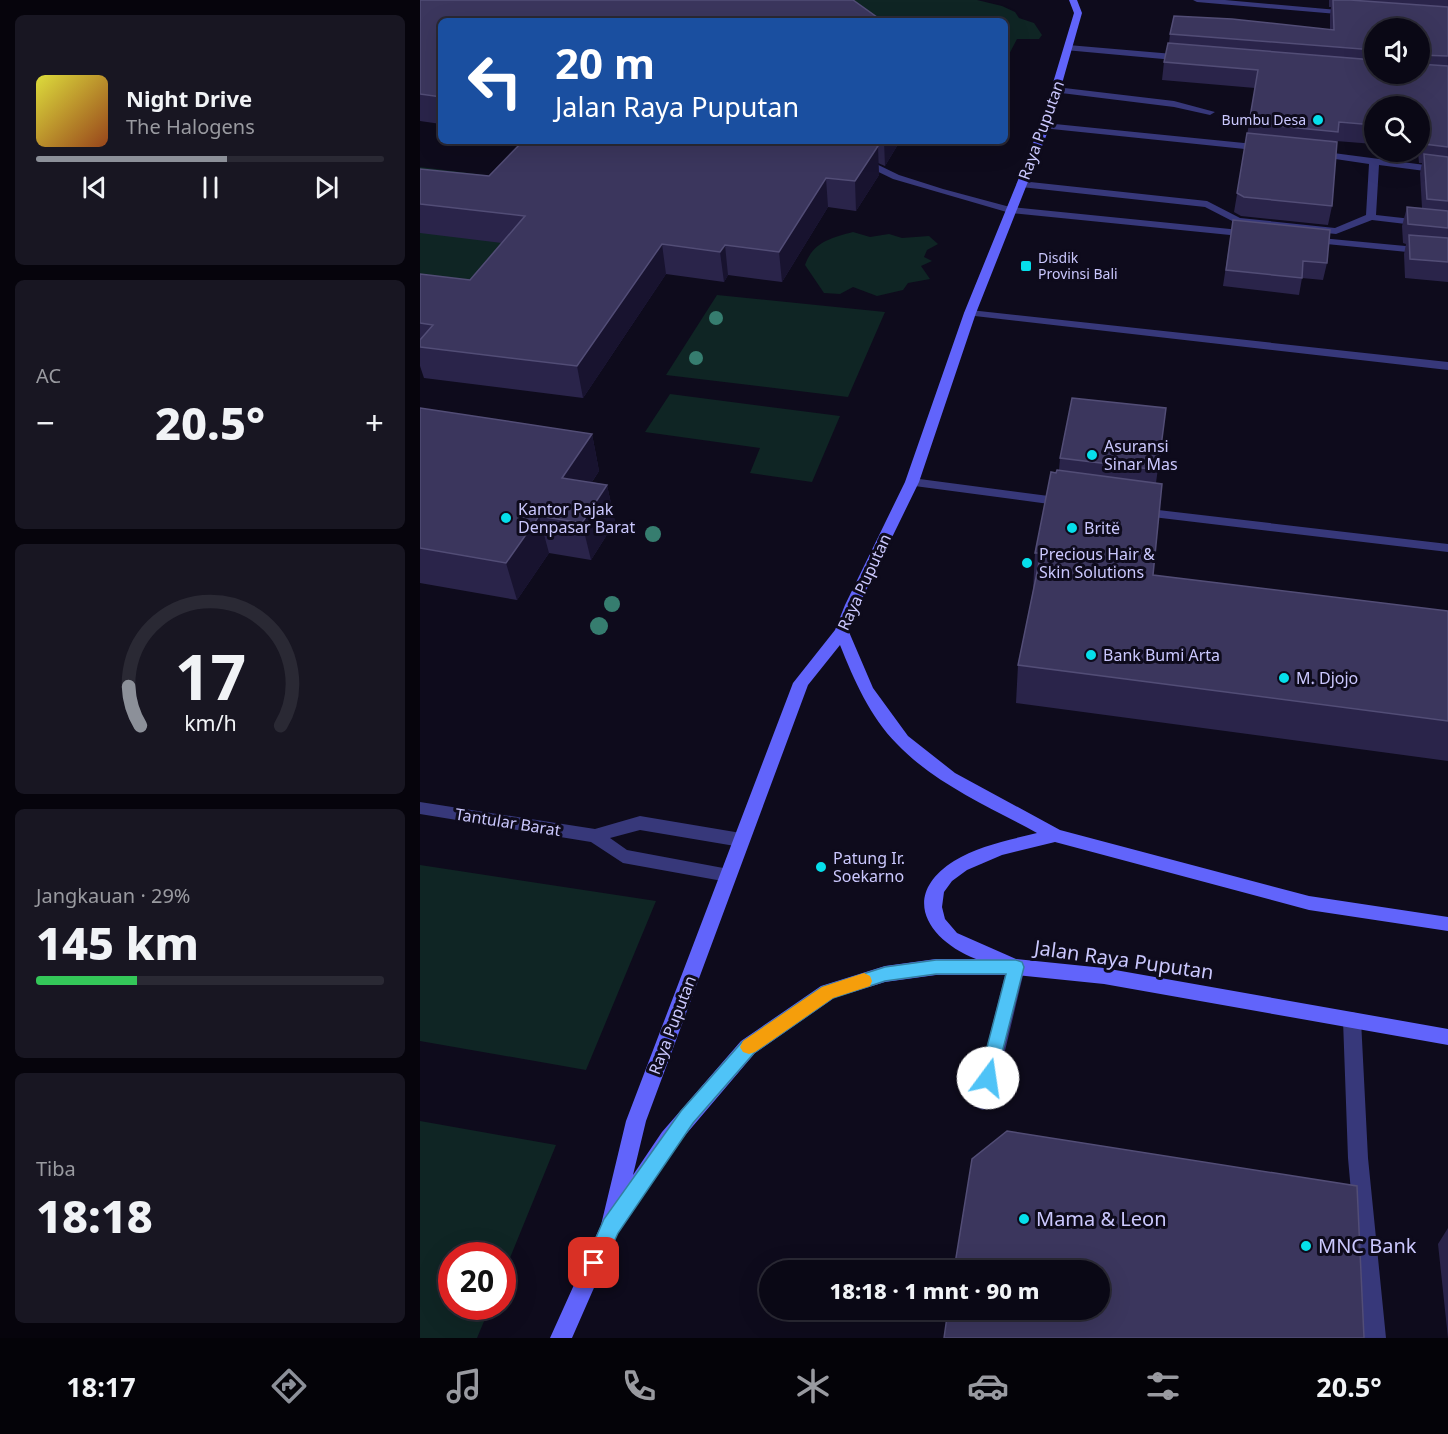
<!DOCTYPE html>
<html lang="id">
<head>
<meta charset="utf-8">
<style>
  body { margin:0; font-family:"Noto Sans",sans-serif; background:#181622; color:#f1f3f6; height:100vh; display:flex; flex-direction:column; font-size:22px; white-space:nowrap }
  * { box-sizing:border-box; margin:0 }
  p { font-size:20px; color:#999aa0 }
  .icon { flex:none; width:33px; height:33px; fill:none; stroke:currentColor; stroke-width:2; stroke-linecap:round; stroke-linejoin:round }
  .map { position:relative; flex:1; overflow:hidden }
  .panel { display:flex; flex-direction:column; gap:15px; padding:15px; background:#06040c; width:420px }
  .panel>* { flex:none }
  .guide { position:absolute; left:18px; top:18px; width:570px; height:126px; border-radius:9px; box-shadow:0 6px 24px #0002,0 0 0 2px #2a2934; background:#1a4fa0; color:#fff; overflow:hidden }
  .controls { position:absolute; left:944px; top:18px; display:grid; gap:12px }
  .controls a { display:grid; place-items:center; width:66px; height:66px; border-radius:50%; background:#0a0815; box-shadow:0 6px 24px #0002,0 0 0 2px #2a2934; font-size:30px }
  .speed { position:absolute; left:18px; top:1242px; display:flex; gap:12px; font-size:30px; font-weight:700; text-align:center }
  .speed>* { display:grid; place-content:center; width:78px; height:78px; border-radius:50%; background:#0a0815; box-shadow:0 6px 24px #0002,0 0 0 2px #2a2934; line-height:1 }
  .speed .limit { border:9px solid #d22; background:#fff; color:#111 }
  .pin { position:absolute; display:grid; place-items:center; width:51px; height:51px; color:#fff; margin:-26px; border-radius:12px; box-shadow:0 3px 9px #0006 }
  .me { position:absolute; width:66px; margin:-33px; rotate:14deg; stroke-linejoin:round; filter:drop-shadow(0 0 4px #0008) }
  .turn { display:flex; align-items:center; gap:21px; height:126px; padding:0 18px; font-size:27px }
  .turn .icon { width:78px; height:78px; stroke-width:2.5 }
  .turn b { display:block; font-size:42px; line-height:51px }
  .big { font-size:45px; font-weight:800; line-height:1.1 }
  .panel .card { flex:1; display:flex; flex-direction:column; justify-content:center; gap:9px; min-width:0; padding:0 21px; border-radius:9px; background:#181622 }
  .panel .dial { align-items:center; gap:0 }
  .dial svg { height:156px; overflow:visible; fill:none; stroke:#2a2934; stroke-width:7; stroke-linecap:round; text-anchor:middle }
  .dial text { fill:#f1f3f6; stroke:none }
  .song { display:flex; align-items:center; gap:18px }
  .cover { width:72px; height:72px; border-radius:9px; background:linear-gradient(135deg,hsl(60 70% 55%),hsl(20 70% 35%)) }
  .played { height:6px; border-radius:3px; background:linear-gradient(90deg,#8c9099 55%,#2a2934 55%) }
  .keys { display:flex; justify-content:space-around; direction:ltr }
  .heat { display:flex; justify-content:space-between; align-items:center; font-size:33px; direction:ltr }
  .charge { height:9px; border-radius:4px; background:linear-gradient(90deg,#34c759 29%,#2a2934 0) }
  .trip { position:absolute; left:339px; top:1260px; width:351px; height:60px; border-radius:30px; background:#0a0815; box-shadow:0 6px 24px #0002,0 0 0 2px #2a2934; font-weight:800; line-height:60px; text-align:center }
  .dock { display:flex; height:96px; justify-content:space-around; align-items:center; background:#040308; color:#999aa0 }
  .dock .icon { width:42px; height:42px }
  .dock .current { color:#8c9099 }
  .dock b { font-size:27px; color:#f1f3f6 }
  main { display:flex; flex:1; min-height:0 }
  .map>svg:first-child { display:block }
  .green { fill:#0f2524 }
  .lines { fill:none; stroke-linecap:round; stroke-linejoin:round }
  .service { fill:#37387a; fill-rule:evenodd }
  .minor { fill:#37387a; fill-rule:evenodd }
  .secondary { fill:#6164fb; fill-rule:evenodd }
  .tree { fill:#367d6f }
  .wall { fill:#2a244a; fill-rule:evenodd }
  .shaded-wall { fill:#18132f }
  .building { fill:#3b365d; stroke:#524d76; stroke-width:1.5 }
  .route { fill:#4fc3f7; stroke:#337fa1; stroke-width:1.5 }
  .slow { fill:#f59e0b }
  .poi-dot { fill:#06dfeb; stroke:#0e0b1c; stroke-width:2 }
  .labels { text-anchor:middle; stroke-width:6; stroke-linejoin:round; paint-order:stroke }
  .far-poi-label { font-size:14px; fill:#cbc8fe; stroke:#0e0b1c; text-anchor:end }
  .street-label { font-size:16px; fill:#cbc8fe; stroke:#0e0b1c }
  .poi-label { font-size:16px; fill:#cbc8fe; stroke:#0e0b1c; text-anchor:start }
  .near-street-label { font-size:20px; fill:#cbc8fe; stroke:#0e0b1c }
  .near-poi-label { font-size:20px; fill:#cbc8fe; stroke:#0e0b1c; text-anchor:start }
</style>
</head>
<body>
<main>
<section class="panel">
<div class="card">
<div class="song"><i class="cover"></i><div><b>Night Drive</b><p>The Halogens</p></div></div>
<div class="played"></div>
<div class="keys"><svg class="icon" aria-label="previous" viewBox="0 0 24 24"><path d="M18 5L8 12l10 7zM5 5v14"/></svg><svg class="icon" aria-label="pause" viewBox="0 0 24 24"><path d="M8 5v14M16 5v14"/></svg><svg class="icon" aria-label="next" viewBox="0 0 24 24"><path d="M6 5l10 7-10 7zM19 5v14"/></svg></div>
</div>
<div class="card"><p>AC</p>
<div class="heat"><a>−</a><b class="big">20.5°</b><a>+</a></div>
</div>
<div class="card dial"><svg viewBox="0 0 100 80">
<path d="M14 69A42 42 0 1 1 86 69"/>
<path d="M14 69A42 42 0 0 1 8 49" stroke="#8c9099"/>
<text x="50" y="56" font-size="32" font-weight="700">17</text>
<text x="50" y="72" font-size="11">km/h</text>
</svg></div>
<div class="card"><p>Jangkauan · 29%</p><b class="big">145 km</b><div class="charge"></div></div>
<div class="card"><p>Tiba</p><b class="big">18:18</b></div>
</section>
<div class="map">
<svg width="1028" height="1338" viewBox="0 0 1028 1338">
  <rect width="100%" height="100%" fill="#0e0b1c"/>
  <path class="green" d="M383,0h174l25,6 13,6 4,6 15,5 8,12 -3,4h-22l-12,23v-41h-158z
    M0,167l169,21 -169,165z
    M433,232l17,5 19,-3 13,4 27,-2 9,8 -11,6 -3,7 8,4 -11,5 9,13 -22,4 -5,7 -26,6 -24,-9 -13,7 -16,-1 -19,-28c8,-23 26,-27 48,-33z
    M297,295l168,17 -37,85 -182,-22z
    M250,394l170,22 -28,66 -62,-9 10,-25 -115,-16z
    M0,865l236,36 -70,169 -166,-29z
    M0,1121l136,24 -53,130 -1,-19h-50v50l38,1 -13,31h-57z"/>
  <g class="lines">
    <path class="service" d="M636,87l118,14 41,11 -5,3 -36,-8 -121,-15 -1,-2z
      M625,123l219,22 5,3 -5,3 -222,-23v-4z
      M898,151l130,17v6l-69,-9 -3,50 72,8v6l-76,-9 -36,14 -98,-10 -33,-17 -184,-20 -5,-3 5,-3 186,20 33,17 95,10 31,-13 3,-51 -54,-8v-4z
      M596,959l6,3 3,5 -32,134 -3,6 -7,3 -7,-3 -3,-6 34,-134 3,-5z
      M932,1012l7,2 2,6 7,138 18,180h-22l-16,-180 -5,-138 2,-6z"/>
    <path class="minor" d="M773,0h32l124,11 4,2 -4,2 -152,-13z
      M648,45l117,10 4,3 -4,3 -120,-11 -1,-2z
      M438,158h6l35,17 44,14 67,18 240,24 5,3 -5,3 -240,-24 -117,-34 -35,-17z
      M890,237l138,13v6l-142,-14 -1,-2z
      M550,310l478,52v8l-482,-55 -2,-2z
      M492,478l152,20 7,4 -7,4 -157,-21 -2,-3z
      M721,508l307,36v8l-312,-37 -2,-3 2,-3z
      M0,802l175,27 45,-13 101,17 6,2 2,5 -2,5 -6,2 -101,-17 -30,8 17,12 107,20 3,5 -3,5 -6,2 -105,-19 -32,-21 -171,-28z"/>
    <path class="secondary" d="M649,0h8l5,13 -32,113 -74,187 -57,169 -60,123 -10,27 24,56 35,48 47,37 105,57 249,66 139,21v14l-139,-21 -254,-68 -53,13 -35,15 -15,11 -8,11 -2,15 3,12 12,14 59,26 88,9 344,61v16l-344,-61 -88,-9h-80l-51,7 -51,16 -79,55 -79,93 -58,87 -46,105h-22l51,-113 25,-104 167,-438 42,-53 10,-25 60,-123 59,-169 76,-187 34,-113zM420,645c14,35 30,72 57,99 38,40 93,63 140,89 -28,7 -59,13 -83,28 -55,35 -26,79 22,98h-40l-51,7 -64,20 -80,55 -79,91 -29,43 13,-54 162,-436z"/>
  </g>
  <g class="tree">
    <circle cx="296" cy="318" r="7"/>
    <circle cx="276" cy="358" r="7"/>
    <circle cx="233" cy="534" r="8"/>
    <circle cx="192" cy="604" r="8"/>
    <circle cx="179" cy="626" r="9"/>
  </g>
  <path class="wall" d="M0,0l21,21v103l-21,-3z
    M909,0h119v282l-43,-4 -1,-24 2,-10 -3,-1 -1,-17 5,-19 15,1 -2,-35 2,-10h-3l-1,-11 1,-46h-45v38l-38,-3 -4,65 -4,19 -87,-9 -7,-4 21,-124 -93,-8 2,-18 5,-19 1,-9 160,-4v-15l1,-8h-2zM954,28h45v46h-45z
    M103,141h377l-15,25 -7,-3 1,12 -23,36 -28,-4 -46,75 -54,-7 -4,7 -58,-8 -83,124 -159,-20 -4,-12v-92l50,6 32,-37 -82,-10v-64l69,7z
    M813,220l94,43 -4,17 -21,-2 -3,17 -76,-9z
    M0,408l172,26 7,37 -7,11 15,3 8,37 -24,38 -42,-7 -32,47 -97,-17z
    M746,408l-10,75 -3,92 295,36v150l-432,-58 2,-38 15,-75 2,-37 21,-80 3,-3 1,-12z
    M1028,1228v110l-10,-94z"/>
  <path class="shaded-wall" d="M464,141h16l-15,25z
    M458,146l1,29 -23,36 -1,-30z
    M406,178l2,29 -46,75 -3,-30z
    M242,244l4,30 -83,124 -6,-32z
    M305,245l3,30 -4,7 -4,-30z
    M172,434l7,37 -29,44 -8,-37z
    M187,485l8,37 -24,38 -9,-37z
    M119,516l10,37 -32,47 -11,-37z"/>
  <path class="building" d="M0,0h433l24,17 37,4h-473v76l-21,-3z
    M913,0h17l98,7v49l-29,-1v-27h-45v22l-204,-16 4,-18 58,3 102,11z
    M748,43l206,17v14h45v-10l29,2v81l-24,-3 -1,-14 -4,-1v-23h-45v19l-35,-3 -1,10 -89,-9 9,-53 -94,-8z
    M827,133l90,9 -5,64 -88,-9 -7,-4z
    M103,141h344l11,5 -23,35 -29,-3 -47,74 -54,-7 -5,7 -58,-8 -85,122 -157,-19v-7l13,-15 -13,-2v-49l50,6 55,-64 -105,-12v-35l69,7z
    M1004,154l24,3v44l-21,-2z
    M987,207l41,4v17l-40,-4z
    M813,220l97,10 -3,33 -24,-2 -1,17 -76,-8z
    M989,235l39,3v24l-38,-3z
    M652,398l94,10 -8,62 -98,-12z
    M0,408l172,26 -30,44 45,7 -25,38 -43,-7 -33,47 -86,-15z
    M637,470l105,14 -9,91 295,36v110l-430,-56 23,-112h-6l16,-81 5,1z
    M587,1131l350,55 7,152h-420l4,-28h152v-40h-146l18,-111z"/>
  <path class="route" d="M516,960h80l6,2 2,5 -30,117 -6,2 -6,-2 -3,-6 27,-104h-70l-51,7 -52,17 -79,55 -61,70 -75,110 -17,37 -7,3 -7,-3 -2,-7 19,-44 77,-108 61,-69 80,-55 63,-20z"/>
  <path class="slow" d="M444,973l6,3 2,5 -2,5 -37,12 -78,54 -6,2 -6,-2 -3,-5 3,-6 79,-54z"/>
  <g class="poi-dot">
    <circle cx="898" cy="120" r="6"/>
    <rect x="600" y="260" width="12" height="12" rx="3"/>
    <circle cx="672" cy="455" r="6"/>
    <circle cx="86" cy="518" r="6"/>
    <circle cx="652" cy="528" r="6"/>
    <circle cx="607" cy="563" r="6"/>
    <circle cx="671" cy="655" r="6"/>
    <circle cx="864" cy="678" r="6"/>
    <circle cx="401" cy="867" r="6"/>
    <circle cx="604" cy="1219" r="6"/>
    <circle cx="886" cy="1246" r="6"/>
  </g>
  <g class="labels">
    <g class="far-poi-label">
      <text x="886" y="125">Bumbu Desa</text>
      <text x="618" y="263" text-anchor="start">Disdik<tspan x="618" dy="16">Provinsi Bali</tspan></text>
    </g>
    <g class="street-label">
      <text transform="translate(621 130) rotate(-70)" y="6">Raya Puputan</text>
      <text transform="translate(444 582) rotate(-65)" y="6">Raya Puputan</text>
      <text transform="translate(88 822) rotate(9)" y="6">Tantular Barat</text>
      <text transform="translate(252 1025) rotate(-69)" y="6">Raya Puputan</text>
    </g>
    <g class="poi-label">
      <text x="684" y="452">Asuransi<tspan x="684" dy="18">Sinar Mas</tspan></text>
      <text x="98" y="515">Kantor Pajak<tspan x="98" dy="18">Denpasar Barat</tspan></text>
      <text x="664" y="534">Britë</text>
      <text x="619" y="560">Precious Hair &amp;<tspan x="619" dy="18">Skin Solutions</tspan></text>
      <text x="683" y="661">Bank Bumi Arta</text>
      <text x="876" y="684">M. Djojo</text>
      <text x="413" y="864">Patung Ir.<tspan x="413" dy="18">Soekarno</tspan></text>
    </g>
    <g class="near-street-label">
      <text transform="translate(704 960) rotate(8)" y="7">Jalan Raya Puputan</text>
    </g>
    <g class="near-poi-label">
      <text x="616" y="1226">Mama &amp; Leon</text>
      <text x="898" y="1253">MNC Bank</text>
    </g>
  </g>
</svg>
<div class="controls">
<a><svg class="icon" aria-label="sound" viewBox="0 0 24 24"><path d="M4 9h4l5-4v14l-5-4H4zM17 9q2 3 0 6"/></svg></a>
<a><svg class="icon" aria-label="search" viewBox="0 0 24 24"><circle cx="10" cy="10" r="6"/><path d="M15 15l6 6"/></svg></a>
</div>
<div class="speed"><div class="limit">20</div></div>
<div class="pin" style="left:174px;top:1263px;background:#d93025"><svg class="icon" aria-label="arrive" viewBox="0 0 24 24"><path d="M6 21V4h12l-3 4 3 4H6"/></svg></div>
<svg class="me" style="left:568px;top:1078px" viewBox="-20 -20 40 40"><circle r="19" fill="#fff"/><path d="M0-13L10 11 0 6-10 11z" fill="#4fc3f7"/></svg>
<div class="trip">18:18 · 1 mnt · 90 m</div>
<div class="guide">
<div class="turn"><svg class="icon" aria-label="left" viewBox="0 0 24 24"><path d="M17 20v-9H6M10 6l-5 5 5 5"/></svg><div><b>20 m</b>Jalan Raya Puputan</div></div>
</div>
</div>
</main>
<nav class="dock">
<b>18:17</b>
<svg class="icon current" aria-label="directions" viewBox="0 0 24 24"><path d="M12 3l9 9-9 9-9-9zM9 14v-3h6M13 9l2 2-2 2"/></svg>
<svg class="icon" aria-label="music" viewBox="0 0 24 24"><path d="M9 18V5l10-2v13"/><circle cx="6" cy="18" r="3"/><circle cx="16" cy="16" r="3"/></svg>
<svg class="icon" aria-label="phone" viewBox="0 0 24 24"><path d="M5 4h4l2 5-3 2q2 4 5 5l2-3 5 2v4C11 20 4 13 5 4z"/></svg>
<svg class="icon" aria-label="climate" viewBox="0 0 24 24"><path d="M12 3v18M4 7l16 10M4 17L20 7"/></svg>
<svg class="icon" aria-label="car" viewBox="0 0 24 24"><path d="M5 17H2v-5l4-1 3-4h7l3 4 3 1v5h-3M9 17h6M6 11h13"/><circle cx="7" cy="17" r="2"/><circle cx="17" cy="17" r="2"/></svg>
<svg class="icon" aria-label="filters" viewBox="0 0 24 24"><path d="M4 7h16M4 17h16"/><circle cx="9" cy="7" r="2"/><circle cx="15" cy="17" r="2"/></svg>
<b>20.5°</b>
</nav>
</body>
</html>
